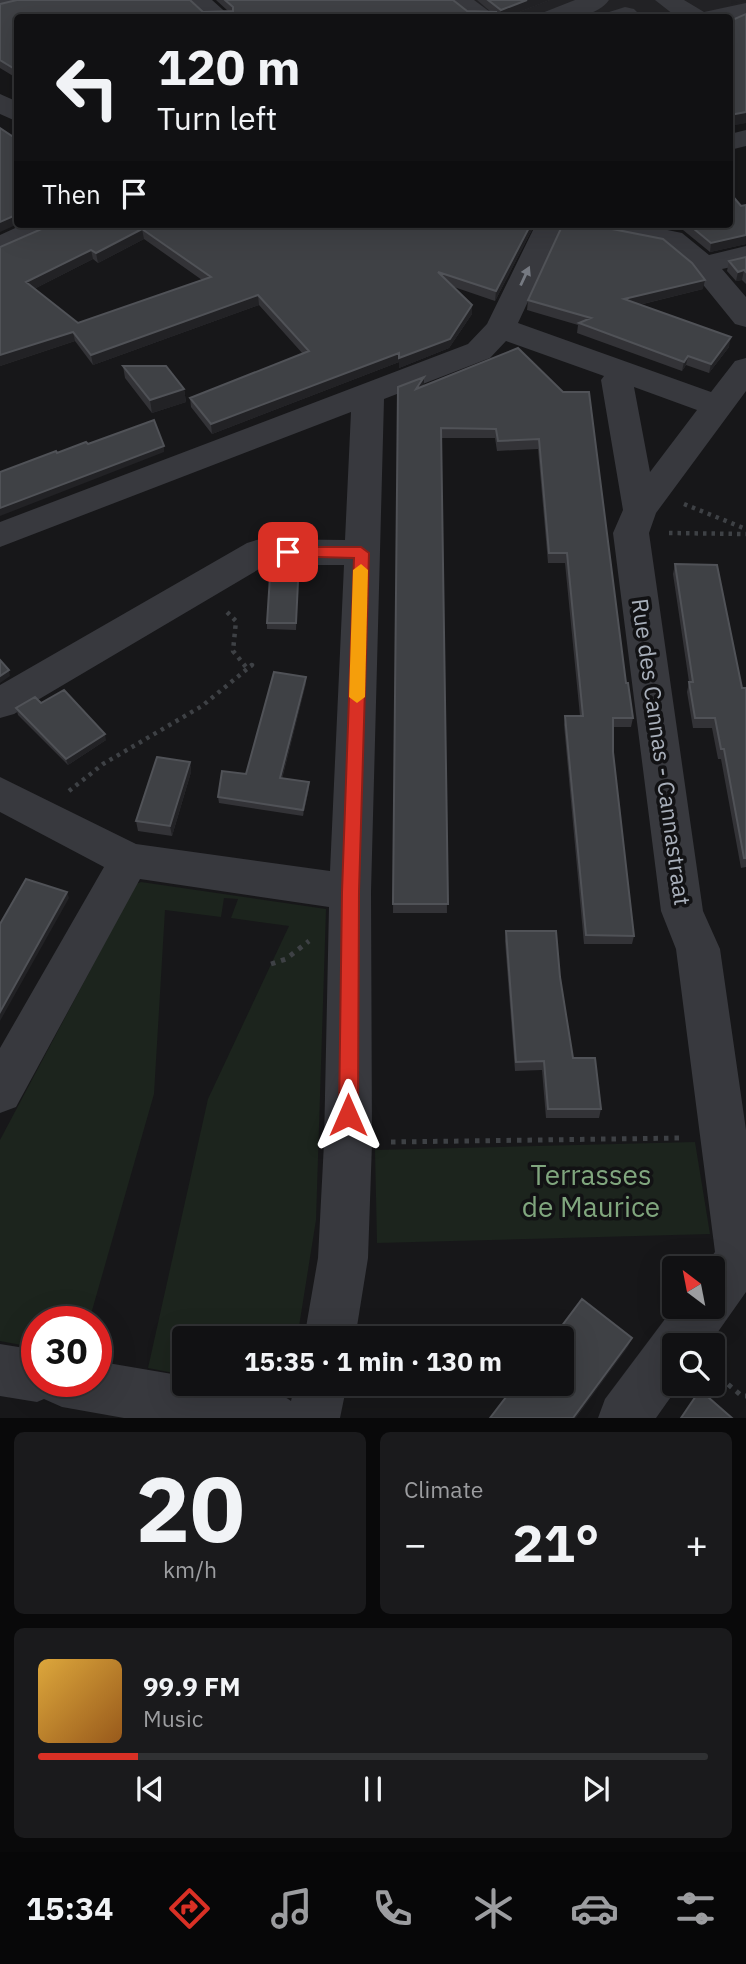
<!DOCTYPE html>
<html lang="en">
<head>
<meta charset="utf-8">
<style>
  body { margin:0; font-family:"IBM Plex Sans",sans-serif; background:#1a1a1c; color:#f1f3f6; height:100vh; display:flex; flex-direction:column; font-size:26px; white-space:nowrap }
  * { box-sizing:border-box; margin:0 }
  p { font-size:23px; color:#9c9da0 }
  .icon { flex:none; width:38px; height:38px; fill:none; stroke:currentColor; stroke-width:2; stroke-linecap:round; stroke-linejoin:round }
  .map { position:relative; height:1418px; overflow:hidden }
  .side { display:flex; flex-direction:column; gap:14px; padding:14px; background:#09090a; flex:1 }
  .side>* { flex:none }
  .hud { position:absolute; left:14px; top:14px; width:719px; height:214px; border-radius:7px; box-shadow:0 7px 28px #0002,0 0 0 2px #303133; background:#111113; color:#f1f3f6; overflow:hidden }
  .needle { width:46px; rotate:328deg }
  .fabs { position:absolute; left:662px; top:1256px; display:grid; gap:14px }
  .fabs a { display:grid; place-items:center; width:63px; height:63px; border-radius:7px; background:#111113; box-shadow:0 7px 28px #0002,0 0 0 2px #303133; font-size:35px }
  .speed { position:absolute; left:21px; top:1306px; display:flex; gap:14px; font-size:35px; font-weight:700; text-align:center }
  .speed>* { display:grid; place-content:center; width:91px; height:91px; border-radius:50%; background:#111113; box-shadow:0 7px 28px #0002,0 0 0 2px #303133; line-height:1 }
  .speed .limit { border:10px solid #d22; background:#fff; color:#111 }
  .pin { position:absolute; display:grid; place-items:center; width:60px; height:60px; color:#fff; margin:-30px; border-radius:14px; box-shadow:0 4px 10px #0006 }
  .me { position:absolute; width:77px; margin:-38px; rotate:0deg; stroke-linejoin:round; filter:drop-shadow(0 0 5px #0008) }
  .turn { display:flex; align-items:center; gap:24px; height:147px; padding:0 28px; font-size:32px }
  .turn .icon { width:91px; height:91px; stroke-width:2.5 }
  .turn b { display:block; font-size:49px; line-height:60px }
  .then { display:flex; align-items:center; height:66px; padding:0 28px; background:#0003; gap:14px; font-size:26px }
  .big { font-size:52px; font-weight:700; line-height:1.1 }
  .side .tile { flex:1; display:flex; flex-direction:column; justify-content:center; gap:10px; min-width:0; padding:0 24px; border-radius:10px; background:#1a1a1c }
  .side .dial { align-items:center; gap:0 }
  .dial b { font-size:91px; line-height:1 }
  .song { display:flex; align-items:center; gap:21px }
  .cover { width:84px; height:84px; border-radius:10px; background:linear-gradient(135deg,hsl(40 70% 55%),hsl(30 70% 35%)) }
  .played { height:7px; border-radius:4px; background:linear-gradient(90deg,#d93025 15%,#303133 15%) }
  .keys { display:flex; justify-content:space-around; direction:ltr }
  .heat { display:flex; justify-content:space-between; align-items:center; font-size:38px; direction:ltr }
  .side .tiles { flex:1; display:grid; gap:14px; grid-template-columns:1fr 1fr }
  .tile:last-child { grid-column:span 2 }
  .trip { position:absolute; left:172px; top:1326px; width:402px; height:70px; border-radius:7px; background:#111113; box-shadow:0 7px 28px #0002,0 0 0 2px #303133; font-weight:700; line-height:70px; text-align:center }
  .tabs { display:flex; height:112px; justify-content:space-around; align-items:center; background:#070708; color:#9c9da0 }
  .tabs .icon { width:49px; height:49px }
  .tabs .selected { color:#d93025 }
  .tabs b { font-size:32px; color:#f1f3f6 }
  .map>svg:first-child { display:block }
  .built { fill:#232326 }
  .green { fill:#1c241d }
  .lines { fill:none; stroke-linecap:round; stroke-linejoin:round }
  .path-far1 { stroke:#3e4145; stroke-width:4.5; stroke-dasharray:3.5 5; stroke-linecap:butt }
  .path { stroke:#3e4145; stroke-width:5; stroke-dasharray:4.5 6; stroke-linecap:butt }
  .street { fill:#38393e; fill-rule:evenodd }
  .wall { fill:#333337; fill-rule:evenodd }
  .shaded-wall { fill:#222225 }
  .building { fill:#3f4145; stroke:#505257; stroke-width:2; fill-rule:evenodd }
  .oneway { fill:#767a82 }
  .route { fill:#d93025; stroke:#8d1f18; stroke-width:2 }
  .slow { fill:#f59e0b }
  .labels { text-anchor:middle; stroke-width:7; stroke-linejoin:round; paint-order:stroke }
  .street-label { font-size:23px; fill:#a8afba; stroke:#121214 }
  .near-park-label { font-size:28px; fill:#80a67e; stroke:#121214 }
</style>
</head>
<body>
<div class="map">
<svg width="746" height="1418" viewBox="0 0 746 1418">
  <rect width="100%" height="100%" fill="#171719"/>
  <path class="built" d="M467,0h279v123l-16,3v-108h-273z"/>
  <path class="green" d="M141,882l185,27 -10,311 -19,119h-113v36l-36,-7 60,-269 81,-173 -58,-8 7,-19 -14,-1 -3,19 -56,-7 -11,184 -65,227h-52v27l-37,-7v-201l136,-256z
    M695,1142l15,92 -333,9 -2,-93z"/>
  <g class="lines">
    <path class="path-far1" d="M684,504l62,25
      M669,533l77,1
      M69,791l34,-27 99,-58 50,-41 -6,2 -13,-16 3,-30 -10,-10"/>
    <path class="path" d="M271,964l15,-5 23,-18
      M391,1142l292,-4
      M712,1371l30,25h4"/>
    <path class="street" d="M0,0h26l-3,5 -23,7z
      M184,0h28l20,18h-28z
      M445,0h29l24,18h-30z
      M575,0h34c-14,20 -49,18 -70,18l3,-5z
      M655,0h29l20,12 42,-9v14l-16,4v-3h-52z
      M625,7l9,2 9,9h-40l3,-5z
      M0,94l18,8v20l-18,-8z
      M746,130v16l-16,4v-16z
      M24,224h37l-4,6 -57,25v-20z
      M536,224h28l-46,99 193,69 24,-31 11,-3v33l-90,122 -7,20 54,378 17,38 26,181v162l-38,54h-34v38h6l-24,34h-58l7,-19 69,-92h38v-38h-10l13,-17 -39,-303 -15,-38 -48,-378 10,-23 -22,-130 3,-4 -98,-35 -16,17 -106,41 -13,493 1,251 -4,115 -13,81h-51l14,-81 6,-115 5,-236 -189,-28 -124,228 -16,6v-65l104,-181 -104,-55v-35l136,67 194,27 14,-306h-78l-252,149 -14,4v-33l247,-142 13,-4 85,1 6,-128 -351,135v-25l468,-178 19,-20zM634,387l63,23 -47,62z
      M588,224h50l44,9 27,22 37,-9v18l-24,5 24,28v30l-11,-3 -43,-53 -29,-25 -72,-14z
      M0,1344l37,6v31h59v-20l88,15v8c30,0 83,-2 107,17l4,-17h52l-7,34h-216l-62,-11 -18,-8 -7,3 -37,-6z"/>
  </g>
  <path class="wall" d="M216,0h237l14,11 24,1 -14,-12h73l-46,18h-6l-2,-2v2h-478v61l-18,-11v-64l203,8 25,-1z
    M746,205v39l-36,8 -27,-22 -32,-6h79l11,-18z
    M53,224h5v1l477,-1 -40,77 -41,-14 18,18v9l-23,34 -50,20v-6l-187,72 -21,-27 -1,-9 113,-44 -44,-49 -166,60 -18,-24 -75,25zM144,239l58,41 -124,43 -44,-34 59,-30 5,4z
    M592,225l111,64 -64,16 90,42 -20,26 -23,-8 -4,6 -105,-38 1,-8 -51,-15 1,-10z
    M746,257v27l-4,-4 -6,1 -9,-10 2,-10z
    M518,348l108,335 7,35 -2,9h-18v25l21,184 -2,8h-48l-20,-219 1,-9h15l-15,-153h-17l-10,-114 -41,2 -2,-13h-54l6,475h-54l5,-526 26,-10v9z
    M123,366l61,23 2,13 -34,11 -27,-35z
    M299,561l-3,69 -29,-1v-6z
    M675,564l67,124h4v179l-5,1 -20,-109h-3l-6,-31h-19l-6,-36 2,-10 -16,-108z
    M306,677v6l-24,96 27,3v6l-6,28 -84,-13 -1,-6 28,-23z
    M41,703l65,37 -38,25 -50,-50 -2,-7z
    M190,762l1,10 -19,64 -34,-5 -2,-10z
    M506,931l54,46 13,81 28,51 -2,9h-53l-4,-48 -27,1 -10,-130z"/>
  <path class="shaded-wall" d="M527,0h23l-46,18h-4l1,-8z
    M731,0h15v1l-15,3z
    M497,12l-1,6h-15z
    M746,112v11l-16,3v-11z
    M18,214v10l-18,8v-10z
    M531,224h4l-40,77 1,-10z
    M142,229l2,10 -46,24 -2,-10z
    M746,235v9l-36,8 1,-9z
    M91,250l2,9 -65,33 -2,-10z
    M744,270l-2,10 -6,1 2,-9z
    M705,280l-2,9 -81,20 2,-10z
    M258,295l1,10 -166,60 -2,-10z
    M472,305v9l-23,34 -50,20v-10z
    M73,332l2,9 -75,25v-11z
    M731,337l-2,10 -20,26 2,-9z
    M399,353v9l-187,72 -1,-10z
    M688,356l-2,9 -4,6 2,-9z
    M424,377v9l-8,3z
    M184,389l2,13 -34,11 -2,-13z
    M164,446v6l-164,64v-8z
    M9,670l1,6 -10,7v-7z
    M306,677v6l-26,102v-7z
    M105,734l1,6 -38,25 -2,-6z
    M190,762l1,10 -19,64 -2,-10z
    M309,782v6l-6,28v-6z
    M67,892l2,6 -69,123v-9z
    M632,1338l-4,9 -52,71h-3z"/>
  <path class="building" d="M17,0h173l13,12 30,-1v-4l-8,-7h228l14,11 30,1 -16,6h-463v53l-18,-11v-56z
    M488,0h39l-26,10z
    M746,14v98l-16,3v-94z
    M0,128l18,12v74l-18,8z
    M730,193l11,13 5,-1v30l-35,8 -23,-19h42z
    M53,224h4l-1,2 5,-2h470l-35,67 -58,-19 34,33 -22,34 -51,19v-5l-188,71 -21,-26 119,-47 -51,-56 -167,60 -18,-23 -73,23v-108zM142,229l69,48 -133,46 -52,-41 65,-32 5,3z
    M563,224h28l1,1 71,14 29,24 13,17 -81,19 107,38 -20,27 -23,-8 -4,6 -105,-39 12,-5 -63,-18z
    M746,257v15l-2,-2 -6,2 -9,-11z
    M518,348l45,44h26l37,291h2l5,35h-20v34l21,184 -48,-1 -21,-219h18l-16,-163h-18l-10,-114 -41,2 -2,-12 -55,-1 7,476h-55l5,-517 26,-10 -8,12z
    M123,366h43l18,23 -34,11z
    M154,420l10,26 -164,62v-36l56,-21 1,2 29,-11 2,2z
    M271,561h28l-3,62h-29z
    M675,564l42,1 25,123h4v170h-2l-20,-109h-3l-6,-31h-20l-6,-36h4z
    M0,660l9,10 -9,6z
    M274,672l32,5 -26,101 29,4 -6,28 -85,-13 4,-26 24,3z
    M64,690l41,44 -39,25 -50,-51 19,-11 6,6z
    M157,757l33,5 -20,64 -34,-5z
    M26,879l41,13 -67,120v-88z
    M506,931h50l4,46 13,81h22l6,51h-53l-4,-48 -28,1z
    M582,1299l50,39 -59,80h-83l26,-34h46v-45h-10z
    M700,1390l32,28h-51z"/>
  <defs><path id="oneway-solid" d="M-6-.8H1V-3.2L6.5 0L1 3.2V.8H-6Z" transform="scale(1.75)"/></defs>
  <use class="oneway" href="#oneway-solid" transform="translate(525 276) rotate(-65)"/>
  <path class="route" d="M288,547h73l8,6 -10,339 -1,223 -3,7 -7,2 -7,-2 -2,-7 3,-223 12,-334 -71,-2 -2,-4z"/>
  <path class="slow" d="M361,564l7,6 -3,127 -8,6 -8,-6 4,-127z"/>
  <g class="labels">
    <g class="street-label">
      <text transform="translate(661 752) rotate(82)" y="8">Rue des Cannas - Cannastraat</text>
    </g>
    <g class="near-park-label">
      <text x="591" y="1185">Terrasses<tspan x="591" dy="32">de Maurice</tspan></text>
    </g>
  </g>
</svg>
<div class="fabs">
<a><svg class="needle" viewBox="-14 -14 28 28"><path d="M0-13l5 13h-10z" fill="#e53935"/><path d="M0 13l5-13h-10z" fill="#9c9da0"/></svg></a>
<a><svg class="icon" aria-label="search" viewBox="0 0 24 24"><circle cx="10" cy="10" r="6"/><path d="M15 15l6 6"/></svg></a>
</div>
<div class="speed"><div class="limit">30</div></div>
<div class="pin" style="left:288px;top:552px;background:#d93025"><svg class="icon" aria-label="arrive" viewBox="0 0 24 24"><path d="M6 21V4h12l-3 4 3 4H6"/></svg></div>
<svg class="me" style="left:348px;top:1115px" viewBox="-20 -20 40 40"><path d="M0-17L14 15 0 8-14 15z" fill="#d93025" stroke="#fff" stroke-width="4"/></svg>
<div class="trip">15:35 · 1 min · 130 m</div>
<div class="hud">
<div class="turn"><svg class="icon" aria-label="left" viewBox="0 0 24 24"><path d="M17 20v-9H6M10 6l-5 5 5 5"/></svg><div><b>120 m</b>Turn left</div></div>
<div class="then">Then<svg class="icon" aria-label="arrive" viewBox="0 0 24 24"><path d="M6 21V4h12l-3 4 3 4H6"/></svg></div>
</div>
</div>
<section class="side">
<div class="tiles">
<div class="tile dial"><b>20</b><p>km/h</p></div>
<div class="tile"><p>Climate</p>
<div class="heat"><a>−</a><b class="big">21°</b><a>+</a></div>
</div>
<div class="tile">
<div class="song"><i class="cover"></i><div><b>99.9 FM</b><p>Music</p></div></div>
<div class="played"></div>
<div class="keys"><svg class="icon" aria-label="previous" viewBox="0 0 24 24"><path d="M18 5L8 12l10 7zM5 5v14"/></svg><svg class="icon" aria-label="pause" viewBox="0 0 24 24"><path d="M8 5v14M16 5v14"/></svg><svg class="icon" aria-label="next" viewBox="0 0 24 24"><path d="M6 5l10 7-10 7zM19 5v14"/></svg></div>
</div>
</div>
</section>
<nav class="tabs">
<b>15:34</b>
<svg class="icon selected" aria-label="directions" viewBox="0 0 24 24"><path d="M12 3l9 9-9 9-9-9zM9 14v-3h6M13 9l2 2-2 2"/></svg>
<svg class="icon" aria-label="music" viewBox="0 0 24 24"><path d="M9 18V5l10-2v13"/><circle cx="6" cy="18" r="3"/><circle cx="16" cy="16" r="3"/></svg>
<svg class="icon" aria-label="phone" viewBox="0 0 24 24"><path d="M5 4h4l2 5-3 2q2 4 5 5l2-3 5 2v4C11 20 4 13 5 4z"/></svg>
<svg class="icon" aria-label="climate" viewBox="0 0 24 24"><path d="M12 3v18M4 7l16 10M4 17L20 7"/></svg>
<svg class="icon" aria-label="car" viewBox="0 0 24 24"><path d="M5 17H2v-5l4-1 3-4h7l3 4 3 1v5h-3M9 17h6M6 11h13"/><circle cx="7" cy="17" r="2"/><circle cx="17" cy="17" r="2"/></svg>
<svg class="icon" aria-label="filters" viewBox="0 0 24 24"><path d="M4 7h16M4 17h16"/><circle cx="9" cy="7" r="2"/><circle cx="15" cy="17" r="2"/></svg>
</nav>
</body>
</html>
